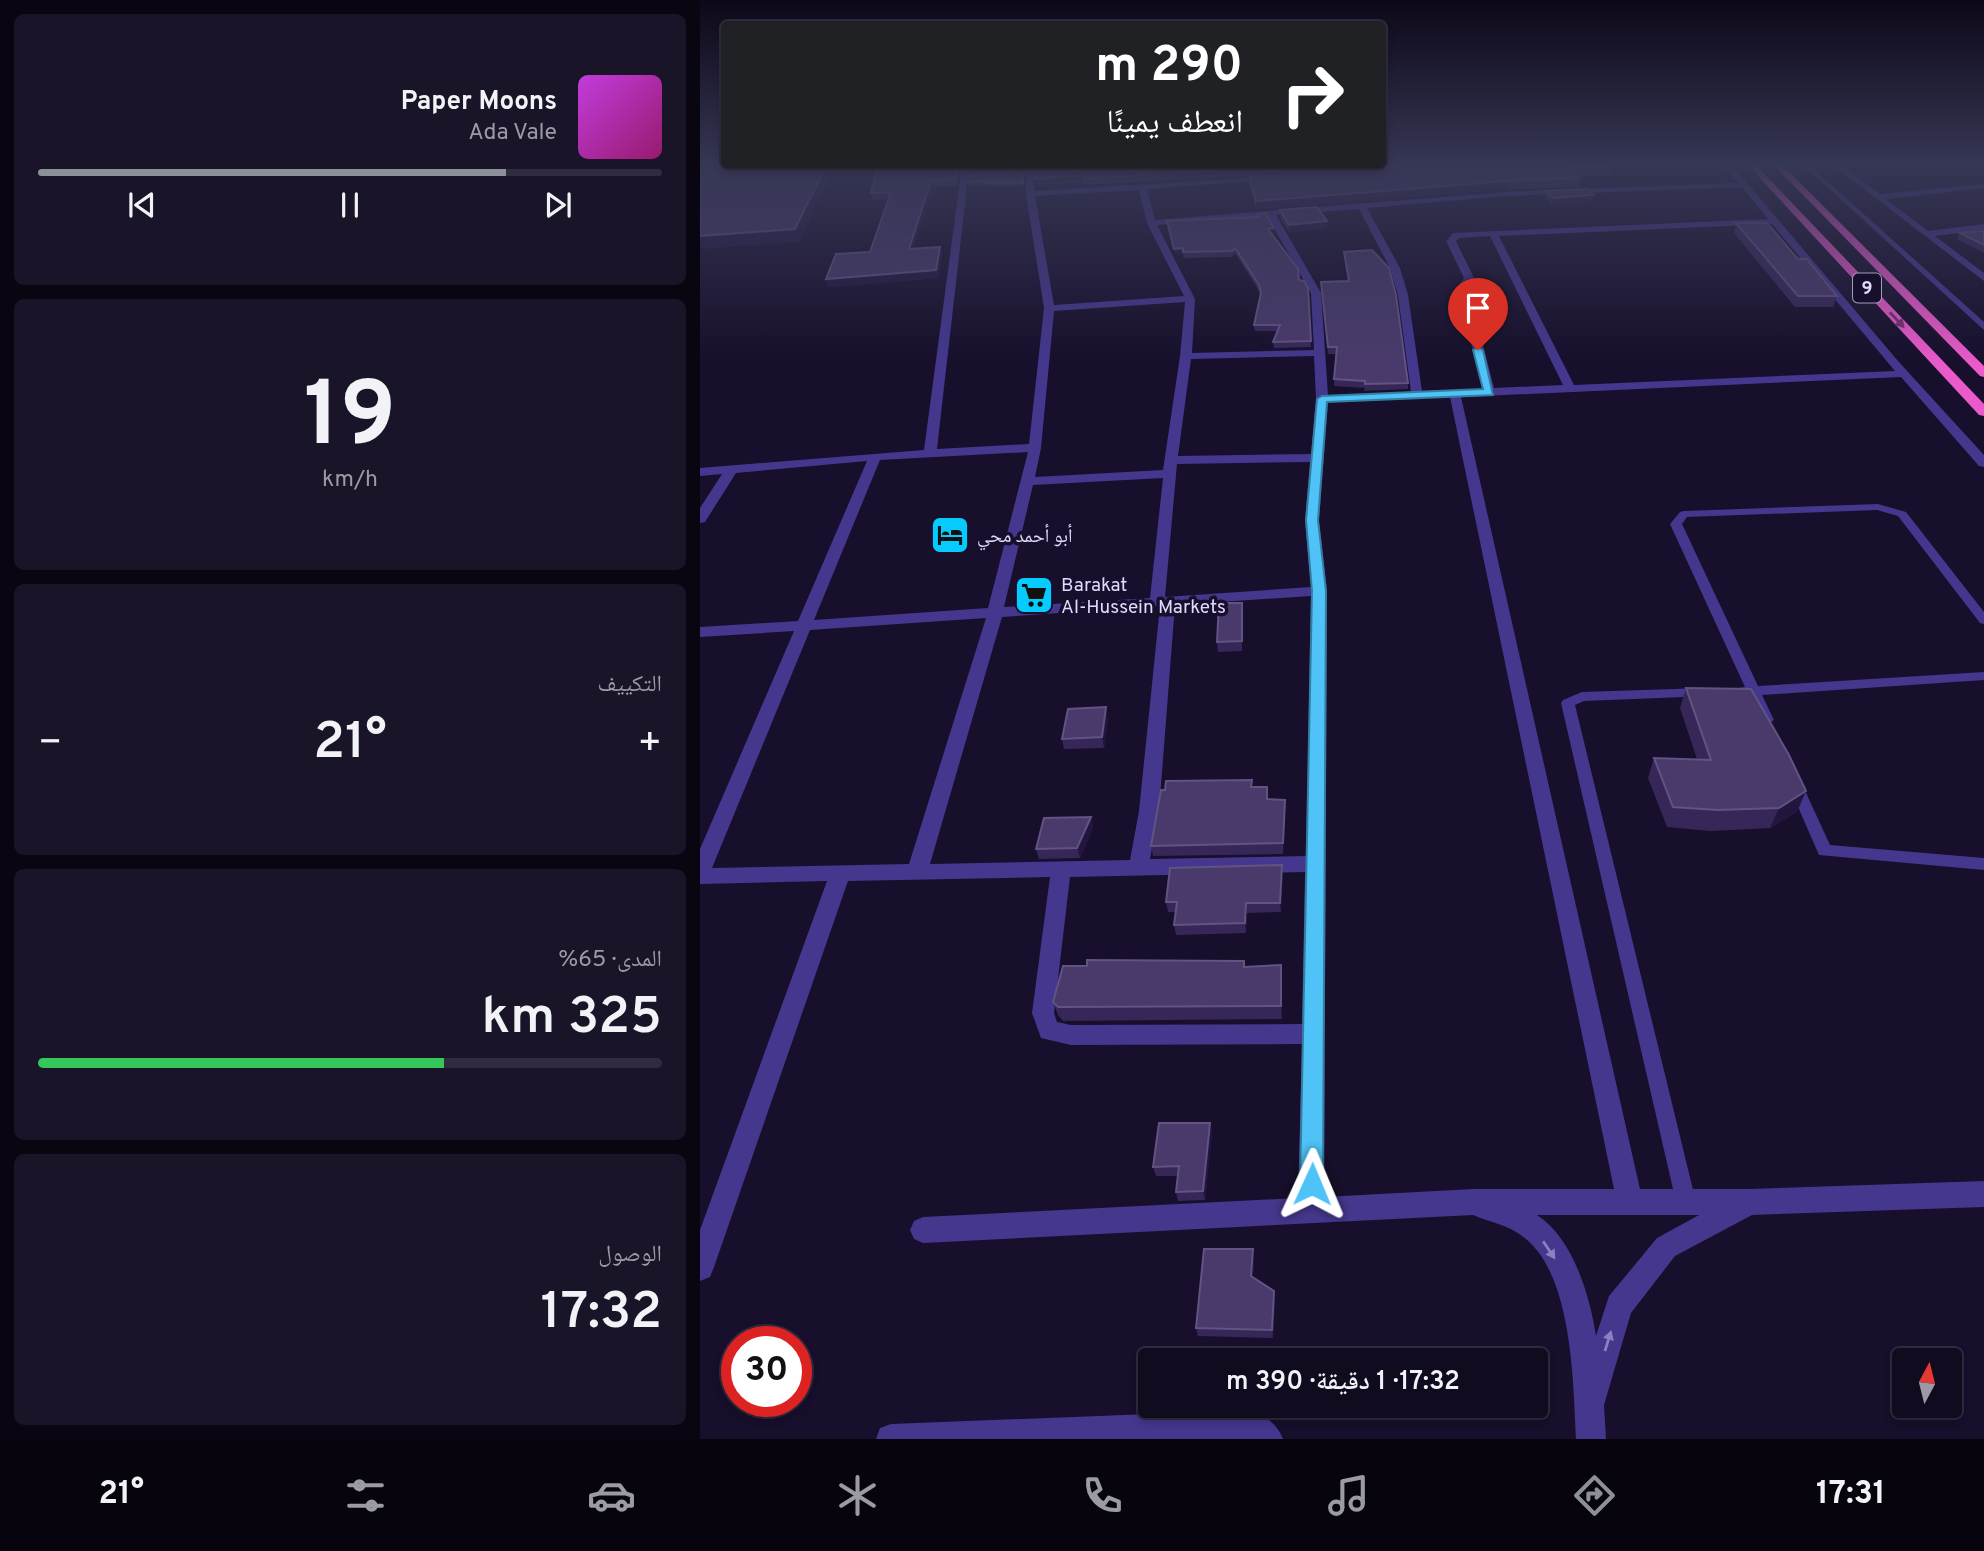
<!DOCTYPE html>
<html lang="ar">
<head>
<meta charset="utf-8">
<style>
  body { margin:0; font-family:Overpass,"Noto Naskh Arabic",sans-serif; background:#1a1429; color:#f1f3f6; direction:rtl; height:100vh; display:flex; flex-direction:column; font-size:26px; white-space:nowrap }
  * { box-sizing:border-box; margin:0 }
  p { font-size:23px; color:#9c9ba5 }
  .icon { flex:none; width:38px; height:38px; fill:none; stroke:currentColor; stroke-width:2; stroke-linecap:round; stroke-linejoin:round }
  .map { position:relative; flex:1; overflow:hidden; direction:ltr }
  .details { display:flex; flex-direction:column; gap:14px; padding:14px; background:#090612; width:700px }
  .details>* { flex:none }
  .hud { position:absolute; left:21px; top:21px; width:665px; height:147px; border-radius:7px; box-shadow:0 4px 10px #0003,0 0 0 2px #302b3e; direction:rtl; background:#202124; color:#fff; overflow:hidden }
  .needle { width:46px; rotate:7deg }
  .tools { position:absolute; left:1192px; top:1348px; display:grid; gap:14px }
  .tools a { display:grid; place-items:center; width:70px; height:70px; border-radius:7px; background:#110b20; box-shadow:0 4px 10px #0003,0 0 0 2px #302b3e; font-size:35px }
  .speed { position:absolute; left:21px; top:1326px; display:flex; gap:14px; font-size:35px; font-weight:700; text-align:center }
  .speed>* { display:grid; place-content:center; width:91px; height:91px; border-radius:50%; background:#110b20; box-shadow:0 4px 10px #0003,0 0 0 2px #302b3e; line-height:1 }
  .speed .limit { border:10px solid #d22; background:#fff; color:#111 }
  .pin { position:absolute; display:grid; place-items:center; width:60px; height:60px; color:#fff; margin:-72px -30px; border-radius:50% 50% 50% 0; rotate:-45deg; box-shadow:0 0 7px #0007 }
  .pin .icon { rotate:45deg }
  .me { position:absolute; width:77px; margin:-38px; rotate:1deg; stroke-linejoin:round; filter:drop-shadow(0 0 5px #0008) }
  .turn { display:flex; align-items:center; gap:24px; height:147px; padding:0 28px; font-size:32px }
  .turn .icon { width:91px; height:91px; stroke-width:2.5 }
  .turn b { display:block; font-size:49px; line-height:60px }
  .big { font-size:52px; font-weight:600; line-height:1.1 }
  .details .card { flex:1; display:flex; flex-direction:column; justify-content:center; gap:10px; min-width:0; padding:0 24px; border-radius:10px; background:#1a1429 }
  .details .dial { align-items:center; gap:0 }
  .dial b { font-size:91px; line-height:1 }
  .song { display:flex; align-items:center; gap:21px }
  .cover { width:84px; height:84px; border-radius:10px; background:linear-gradient(135deg,hsl(290 70% 55%),hsl(320 70% 35%)) }
  .played { height:7px; border-radius:4px; background:linear-gradient(90deg,#8c9099 75%,#302b3e 75%) }
  .keys { display:flex; justify-content:space-around; direction:ltr }
  .heat { display:flex; justify-content:space-between; align-items:center; font-size:38px; direction:ltr }
  .charge { height:10px; border-radius:5px; background:linear-gradient(90deg,#34c759 65%,#302b3e 0) }
  .trip { position:absolute; left:438px; top:1348px; width:410px; height:70px; border-radius:7px; background:#110b20; box-shadow:0 4px 10px #0003,0 0 0 2px #302b3e; font-weight:600; line-height:70px; text-align:center; direction:rtl }
  .menu { display:flex; height:112px; justify-content:space-around; align-items:center; background:#07040d; color:#9c9ba5 }
  .menu .icon { width:49px; height:49px }
  .menu .current { color:#8c9099 }
  .menu b { font-size:32px; color:#f1f3f6 }
  main { display:flex; flex:1; min-height:0 }
  .map>svg:first-child { display:block }
  .lines { fill:none; stroke-linecap:round; stroke-linejoin:round }
  .service { fill:#44378d; fill-rule:evenodd }
  .minor { fill:#44378d; fill-rule:evenodd }
  .trunk { fill:#ea5aca; fill-rule:evenodd }
  .wall { fill:#372759 }
  .shaded-wall { fill:#22163f }
  .building { fill:#493a6b; stroke:#615382; stroke-width:2 }
  .oneway { fill:#763173 }
  .oneway2 { fill:#8b80c0 }
  .route { fill:#4fc3f7; stroke:#337fa1; stroke-width:2 }
  .labels { text-anchor:middle; stroke-width:7; stroke-linejoin:round; paint-order:stroke }
  .shield { fill:#170f2b; stroke:#a49cbf; stroke-width:2 }
  .shield-label { font-size:18px; font-weight:bold; fill:#e1d9ff }
  .poi-label { font-size:19px; fill:#e1d9ff; stroke:#170f2b; text-anchor:start }
</style>
</head>
<body>
<main>
<div class="map">
<svg width="1284" height="1439" viewBox="0 0 1284 1439">
  <rect width="100%" height="100%" fill="#170f2b"/>
  <g class="lines">
    <path class="service" d="M1101,163h6l177,159v8z
      M1178,504l28,8 78,100v12l-4,-1 -82,-107 -21,-6 -190,7 -5,7 76,162 226,-14v8l-222,15 12,25 -7,5 -5,-2 -13,-27 -14,1 -7,-5 2,-3 15,-2 -75,-163 10,-12 4,-1z
      M1004,688l7,5 -2,3 -125,5 -9,4 121,497 -3,7 -7,3 -7,-3 -3,-7 -115,-499 2,-3 19,-8z
      M1095,779l5,1 2,4 28,61 154,13v12l-165,-15 -31,-71 2,-4z"/>
    <path class="minor" d="M882,163h47l-4,2h-39z
      M1022,163h8l168,198 86,94v12l-5,-1 -78,-89 -440,20 179,792h110l234,-8v26l-232,8 -77,41 -44,57 -27,92 2,34h-30c-3,-56 -3,-167 -54,-203 -14,-11 -33,-14 -49,-21l-550,28 -9,-4 -4,-9 4,-9 9,-4 375,-19 4,-154 -231,1 -30,-7 -9,-25 18,-136 -202,4 -134,386 -4,10 -10,4v-51l127,-349 -127,3v-35l94,-218 -94,6v-10l98,-6 69,-160 -131,12 -31,49 -5,1v-15l22,-34 -22,2v-8l224,-18 37,-277 82,-3v4l-9,1v16l237,-14 4,2 -128,10 8,31 352,-28 231,-9zM326,175v19l18,114 -15,136 -92,5 31,-272zM1042,187l26,32 -315,14 -7,8 18,37 -6,9 24,102 -60,2 -14,-96 -8,-27 -33,-60 140,-12zM439,190l8,33 37,73 -130,9 -19,-109zM659,209l31,59 8,27 13,97 -83,3 -7,-102 -45,-78zM567,216l44,77 3,57 -122,3 3,-54 -38,-74zM1072,224l123,147 -321,14 -75,-149zM790,236l73,149 -69,3 -26,-101 6,-9 -18,-37 3,-3zM485,302l-5,54 -17,114 -128,7 6,-29 13,-137zM614,356l2,43 -5,55 -133,2 13,-97zM750,397l164,792h-141l-149,8 3,-606 -8,-70 9,-119zM328,452l-40,156 -174,12 66,-160zM610,462l-5,59 6,66 -146,10 12,-133zM463,478l-13,120 -146,9 29,-122zM611,596l-5,260 -156,3 9,-48 16,-206zM460,606l-21,205 -9,49 -200,4 72,-247zM286,618l-77,246 -197,4 98,-238zM605,872l-3,152 -231,1 -14,-3 -3,-9 16,-136zM837,1215h162l-42,23 -48,58 -13,40c-6,-40 -23,-98 -59,-121z
      M1130,163h36l-22,4 36,27 104,-10v4l-98,11 42,32 56,-7v6l-49,6 49,37v8z
      M551,1410c15,6 26,14 32,29h-407l4,-11 11,-4z"/>
    <path class="trunk" d="M1046,163h8l230,241v12l-5,-1z
      M1072,163h8l204,203v11l-4,-1z"/>
  </g>
  <path class="wall" d="M682,163h65l-363,22v-3l-47,3 -2,-6 71,-15h276z
    M178,164h184l-101,6 -4,16 -24,1 -20,61 27,-1 2,7 -4,24 -110,9 -2,-8 44,-27 18,-53 -15,1 -2,-7z
    M792,164l119,3 -1,8h-33l3,3 -1,9 -72,2 -251,20 -6,-24 -1,-8z
    M323,177v9l-34,1 -1,-2 -18,1 -1,-4z
    M846,191l47,4 -1,6 -40,3 -7,-7z
    M580,210l47,11v7l-38,4 -9,-15z
    M467,221l107,13h-2l27,46 9,8 3,59 -37,1 -1,-6 4,-11h-22l-1,-6 6,-30 -1,-4 -24,-38 -3,4 -48,1 -1,-5 -8,1z
    M1036,223l62,36 39,37 -4,11h-38l-61,-74z
    M1284,231v22l-27,-14 3,-6z
    M644,252l64,131v6l-44,2 1,-3 -31,-2 2,-32h-8l-6,-65 26,-8z
    M542,603v48l-24,1 -1,-10z
    M986,688l111,124 -27,16 -60,3 -43,-4 -19,-49 6,-20 43,1 -17,-51z
    M408,718l-4,30 -40,1 -2,-10z
    M552,787l33,23 -2,44 -130,2 -2,-10z
    M391,817l2,11 -13,30 -41,1 -3,-10z
    M582,865l-1,47 -34,1 -1,20 -70,2 -2,-10 2,-13h-8l-2,-10z
    M544,961l1,6 36,-2 1,54 -219,2 -5,-6 -5,-13z
    M510,1123l2,10 -7,67 -27,1 -2,-9 2,-16h-22l-3,-9z
    M553,1249l1,9 -1,19 22,23 -2,38 -75,-2 -2,-8z
    M605,1405h33v2l-33,1z"/>
  <path class="shaded-wall" d="M127,164h10l-38,78 -99,7v-13z
    M260,164l1,6 -4,16 -2,-6z
    M383,175l1,7 -47,3 -2,-6z
    M231,181l2,6 -22,69 -2,-7z
    M808,181l-1,8 -251,20v-8z
    M893,195l-1,6 -40,3 1,-6z
    M627,221v7l-38,4v-7z
    M574,228v6h-6v-5z
    M240,247l2,7 -4,24 -110,9 -2,-8z
    M483,248v5l-8,1 -1,-5z
    M542,603l1,10 -1,38z
    M406,707l2,11 -4,30 -2,-11z
    M1106,791l-9,21 -27,16 9,-20z
    M391,817l2,11 -13,30 -3,-10z
    M582,865l1,10 -2,37 -1,-9z
    M546,903l1,10 -1,20 -1,-10z
    M581,965l1,14v40l-1,-13z
    M510,1123l2,10 -7,67 -2,-9z
    M553,1249l1,9 -2,27 -1,-9z
    M574,1291l1,9 -2,38 -1,-8z"/>
  <path class="building" d="M0,163h24v1h103l-32,65 -95,7z
    M756,163h36v1l116,-1 3,4h-41l10,11 -72,3 -252,20 -7,-24z
    M178,164h81l-4,16 -24,1 -22,68 31,-2 -4,23 -110,9 10,-25 34,-2 21,-60 -20,1z
    M406,164h208l-231,15v-4l-48,4v-9z
    M323,173v10h-35l1,-2 -20,1 1,-6z
    M888,189l5,6 -40,3 -7,-7z
    M617,207l10,14 -38,4 -9,-15z
    M565,213l9,15 -6,1 30,40 1,11 5,1 4,7 3,53 -38,1 7,-17h-26l7,-32 -2,-8 -24,-37 -3,3 -49,1v-4l-9,1 -7,-28 92,-4 -1,-3z
    M1036,223h31l31,36h9l30,37h-39z
    M1284,231v14l-24,-12z
    M672,250l17,18 7,27 12,88 -43,1v-3l-31,-2 3,-32h-9l-7,-65 28,-1 -5,-29z
    M519,603h23v38l-25,1z
    M986,688l65,1 38,66 17,36 -27,17 -62,2 -44,-3 -19,-49 57,2z
    M406,707l-4,30 -40,2 6,-30z
    M552,780l-1,7h16v12l18,1 -2,43 -132,3 10,-56h4l1,-9z
    M391,817l-14,31 -41,1 8,-31z
    M582,865l-2,38h-34l-1,20 -71,2 3,-23h-11l4,-34z
    M387,960l157,1v6l37,-2v41l-223,1 -5,-5 10,-36h24z
    M459,1123h51l-7,68 -27,1 3,-26 -26,1z
    M504,1249h49l-2,27 23,15 -2,39 -76,-2z
    M606,1351h32v9h-32z"/>
  <defs><path id="oneway-solid" d="M-6-.8H1V-3.2L6.5 0L1 3.2V.8H-6Z" transform="scale(1.75)"/></defs>
  <use class="oneway" href="#oneway-solid" transform="translate(1197 320) rotate(47)"/>
  <g class="oneway2">
    <use href="#oneway-solid" transform="translate(849 1250) rotate(56)"/>
    <use href="#oneway-solid" transform="translate(908 1341) rotate(-73)"/>
  </g>
  <linearGradient id="sky" x2="0" y2="1"><stop stop-color="#0d0818"/><stop offset="0.45" stop-color="#363755"/><stop offset="1" stop-color="#363755" stop-opacity="0"/></linearGradient>
  <rect width="1284" height="364" fill="url(#sky)"/>
  <path class="route" d="M778,347l5,3 10,45 -166,7 -9,118 8,71 -3,593 -3,8 -8,3 -9,-3 -3,-8 12,-593 -6,-71 11,-121 5,-3 161,-7 -10,-39z"/>
  <defs>
    <g id="hotel-square" transform="scale(2.0125)"><rect x="-9" y="-9" width="18" height="18" rx="4" fill="#05cbff" stroke="#170f2b"/><path d="M-6-4.5h1.5V1H6V5H4.5V3h-9V5H-6ZM-4 0a1.8 1.8 0 1 1 3.6 0ZM.5 0V-2.5h3Q6-2.5 6 0Z" fill="#111"/></g>
    <g id="supermarket-square" transform="scale(2.0125)"><rect x="-9" y="-9" width="18" height="18" rx="4" fill="#05cbff" stroke="#170f2b"/><path d="M-6-5.5h2.5l.6 2H6L4.5 2H-2.5L-4.4-4H-6ZM-1.5 3.2a1.3 1.3 0 1 0 .1 0ZM3 3.2a1.3 1.3 0 1 0 .1 0Z" fill="#111"/></g>
  </defs>
  <g fill-rule="evenodd">
    <use href="#hotel-square" x="250" y="535"/>
    <use href="#supermarket-square" x="334" y="595"/>
  </g>
  <g class="labels">
    <rect class="shield" x="1153" y="273.5" width="28" height="29" rx="5"/>
    <g class="shield-label">
      <text x="1167" y="294">9</text>
    </g>
    <g class="poi-label">
      <text x="277" y="542">أبو أحمد محي</text>
      <text x="361" y="591">Barakat<tspan x="361" dy="22">Al-Hussein Markets</tspan></text>
    </g>
  </g>
</svg>
<div class="tools">
<a><svg class="needle" viewBox="-14 -14 28 28"><path d="M0-13l5 13h-10z" fill="#e53935"/><path d="M0 13l5-13h-10z" fill="#9c9ba5"/></svg></a>
</div>
<div class="speed"><div class="limit">30</div></div>
<div class="pin" style="left:778px;top:350px;background:#d93025"><svg class="icon" aria-label="arrive" viewBox="0 0 24 24"><path d="M6 21V4h12l-3 4 3 4H6"/></svg></div>
<svg class="me" style="left:612px;top:1184px" viewBox="-20 -20 40 40"><path d="M0-17L14 15 0 8-14 15z" fill="#4fc3f7" stroke="#fff" stroke-width="4"/></svg>
<div class="trip">17:32 · 1 دقيقة · 390 m</div>
<div class="hud">
<div class="turn"><svg class="icon" aria-label="right" viewBox="0 0 24 24"><path d="M7 20v-9h11M14 6l5 5-5 5"/></svg><div><b>290 m</b>انعطف يمينًا</div></div>
</div>
</div>
<section class="details">
<div class="card">
<div class="song"><i class="cover"></i><div><b>Paper Moons</b><p>Ada Vale</p></div></div>
<div class="played"></div>
<div class="keys"><svg class="icon" aria-label="previous" viewBox="0 0 24 24"><path d="M18 5L8 12l10 7zM5 5v14"/></svg><svg class="icon" aria-label="pause" viewBox="0 0 24 24"><path d="M8 5v14M16 5v14"/></svg><svg class="icon" aria-label="next" viewBox="0 0 24 24"><path d="M6 5l10 7-10 7zM19 5v14"/></svg></div>
</div>
<div class="card dial"><b>19</b><p>km/h</p></div>
<div class="card"><p>التكييف</p>
<div class="heat"><a>−</a><b class="big">21°</b><a>+</a></div>
</div>
<div class="card"><p>المدى · 65%</p><b class="big">325 km</b><div class="charge"></div></div>
<div class="card"><p>الوصول</p><b class="big">17:32</b></div>
</section>
</main>
<nav class="menu">
<b>17:31</b>
<svg class="icon current" aria-label="directions" viewBox="0 0 24 24"><path d="M12 3l9 9-9 9-9-9zM9 14v-3h6M13 9l2 2-2 2"/></svg>
<svg class="icon" aria-label="music" viewBox="0 0 24 24"><path d="M9 18V5l10-2v13"/><circle cx="6" cy="18" r="3"/><circle cx="16" cy="16" r="3"/></svg>
<svg class="icon" aria-label="phone" viewBox="0 0 24 24"><path d="M5 4h4l2 5-3 2q2 4 5 5l2-3 5 2v4C11 20 4 13 5 4z"/></svg>
<svg class="icon" aria-label="climate" viewBox="0 0 24 24"><path d="M12 3v18M4 7l16 10M4 17L20 7"/></svg>
<svg class="icon" aria-label="car" viewBox="0 0 24 24"><path d="M5 17H2v-5l4-1 3-4h7l3 4 3 1v5h-3M9 17h6M6 11h13"/><circle cx="7" cy="17" r="2"/><circle cx="17" cy="17" r="2"/></svg>
<svg class="icon" aria-label="filters" viewBox="0 0 24 24"><path d="M4 7h16M4 17h16"/><circle cx="9" cy="7" r="2"/><circle cx="15" cy="17" r="2"/></svg>
<b>21°</b>
</nav>
</body>
</html>
